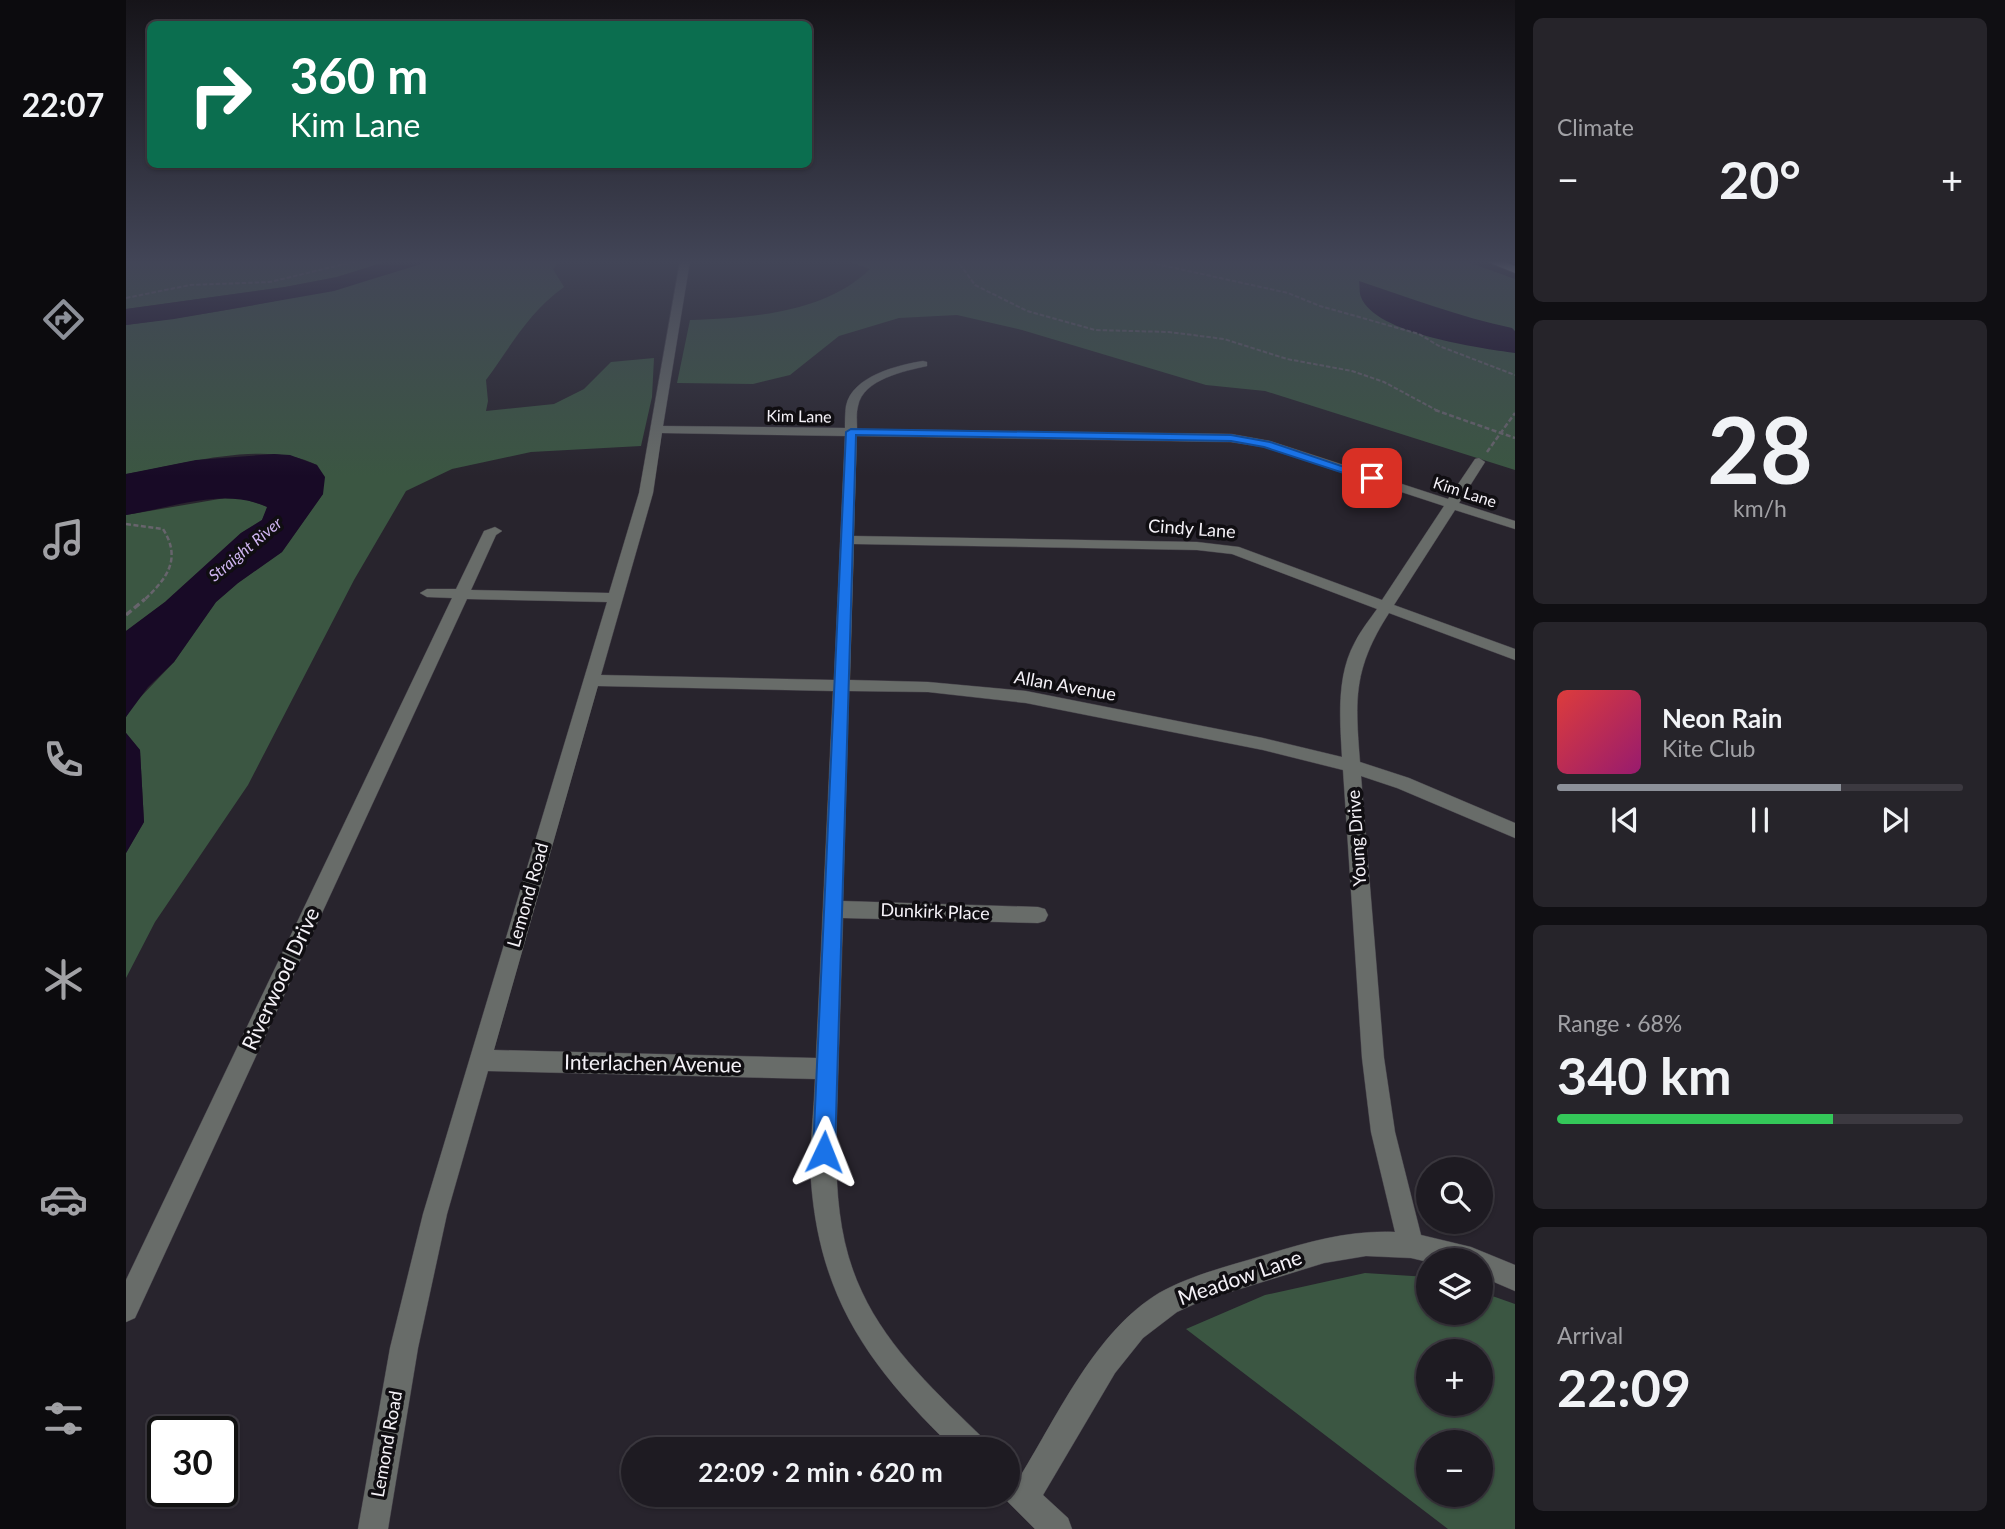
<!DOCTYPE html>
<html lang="en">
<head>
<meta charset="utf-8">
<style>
  body { margin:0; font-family:Lato,sans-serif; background:#26242a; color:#f1f3f6; height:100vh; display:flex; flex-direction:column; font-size:26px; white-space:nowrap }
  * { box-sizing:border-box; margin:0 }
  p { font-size:23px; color:#a1a1a5 }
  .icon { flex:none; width:38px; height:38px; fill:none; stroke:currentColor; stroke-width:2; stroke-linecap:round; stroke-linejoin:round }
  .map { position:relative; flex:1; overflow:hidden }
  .panel { display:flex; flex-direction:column; gap:18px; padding:18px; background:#100f13; width:490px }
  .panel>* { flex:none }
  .top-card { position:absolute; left:21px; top:21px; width:665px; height:147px; border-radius:10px; box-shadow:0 2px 5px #0004,0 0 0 2px #3c3940; background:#0b6e4f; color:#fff; overflow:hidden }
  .fabs { position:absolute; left:1290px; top:1157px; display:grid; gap:14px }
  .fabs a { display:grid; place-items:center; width:77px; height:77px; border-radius:50%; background:#1e1b22; box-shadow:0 2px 5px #0004,0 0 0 2px #3c3940; font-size:35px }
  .speed { position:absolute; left:21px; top:1416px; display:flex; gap:14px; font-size:35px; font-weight:700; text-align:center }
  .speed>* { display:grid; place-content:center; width:91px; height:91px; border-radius:50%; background:#1e1b22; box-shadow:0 2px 5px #0004,0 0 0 2px #3c3940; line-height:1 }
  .speed .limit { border:4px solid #111; border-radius:10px; background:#fff; color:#111 }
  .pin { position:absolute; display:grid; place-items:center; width:60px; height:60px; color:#fff; margin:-30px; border-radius:14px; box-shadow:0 4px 10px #0006 }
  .me { position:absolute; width:77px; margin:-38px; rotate:2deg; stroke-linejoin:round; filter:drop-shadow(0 0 5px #0008) }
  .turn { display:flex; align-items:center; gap:24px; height:147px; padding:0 28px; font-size:32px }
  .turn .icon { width:91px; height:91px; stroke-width:2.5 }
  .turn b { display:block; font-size:49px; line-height:60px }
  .big { font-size:52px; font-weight:700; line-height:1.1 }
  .panel .tile { flex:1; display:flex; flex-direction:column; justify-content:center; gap:10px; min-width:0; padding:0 24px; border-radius:10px; background:#26242a }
  .panel .dial { align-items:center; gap:0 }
  .dial b { font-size:91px; line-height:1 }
  .song { display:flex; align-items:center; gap:21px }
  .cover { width:84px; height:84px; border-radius:10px; background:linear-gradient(135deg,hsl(0 70% 55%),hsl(320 70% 35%)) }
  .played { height:7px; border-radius:4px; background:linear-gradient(90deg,#8c9099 70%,#3c3940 70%) }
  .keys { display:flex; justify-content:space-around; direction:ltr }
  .heat { display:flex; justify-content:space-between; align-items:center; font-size:38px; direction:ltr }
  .charge { height:10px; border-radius:5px; background:linear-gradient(90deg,#34c759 68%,#3c3940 0) }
  .trip { position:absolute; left:495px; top:1437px; width:399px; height:70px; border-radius:35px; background:#1e1b22; box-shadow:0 2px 5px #0004,0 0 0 2px #3c3940; font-weight:700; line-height:70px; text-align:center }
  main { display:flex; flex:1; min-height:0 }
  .dock { display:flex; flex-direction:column; width:126px; justify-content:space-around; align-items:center; background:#0c0b0e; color:#a1a1a5 }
  .dock .icon { width:49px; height:49px }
  .dock .active { color:#8c9099 }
  .dock b { font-size:32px; color:#f1f3f6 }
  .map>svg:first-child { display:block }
  .green { fill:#3b5642; fill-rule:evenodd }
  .water { fill:#180a26 }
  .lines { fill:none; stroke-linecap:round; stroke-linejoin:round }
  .minor-casing { stroke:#454149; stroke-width:1 }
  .highway-casing { stroke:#454149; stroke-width:2 }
  .path-far2 { stroke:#67646c; stroke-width:2; stroke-dasharray:4.5 2; stroke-linecap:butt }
  .path-far1 { stroke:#67646c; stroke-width:2.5; stroke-dasharray:5 2.5; stroke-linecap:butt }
  .path { stroke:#67646c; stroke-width:3.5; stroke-dasharray:7 3.5; stroke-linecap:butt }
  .minor { fill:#686c69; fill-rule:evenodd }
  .highway { fill:#c4cfc6; fill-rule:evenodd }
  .route { fill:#1a73e8; stroke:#114b97; stroke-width:2 }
  .labels { text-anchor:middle; stroke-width:7; stroke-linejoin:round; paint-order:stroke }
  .far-street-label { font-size:16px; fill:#f4f1f7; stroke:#100e12 }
  .far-water-label { font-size:16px; font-style:italic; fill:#d0b6f2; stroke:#100e12 }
  .street-label { font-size:18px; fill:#f4f1f7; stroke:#100e12 }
  .near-street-label { font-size:21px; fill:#f4f1f7; stroke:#100e12 }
</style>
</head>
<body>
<main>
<nav class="dock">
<b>22:07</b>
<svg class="icon active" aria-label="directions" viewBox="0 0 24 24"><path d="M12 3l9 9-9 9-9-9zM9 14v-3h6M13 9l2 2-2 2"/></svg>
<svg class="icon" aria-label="music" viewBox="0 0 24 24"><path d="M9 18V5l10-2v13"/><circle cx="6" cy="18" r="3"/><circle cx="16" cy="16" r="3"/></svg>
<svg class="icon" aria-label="phone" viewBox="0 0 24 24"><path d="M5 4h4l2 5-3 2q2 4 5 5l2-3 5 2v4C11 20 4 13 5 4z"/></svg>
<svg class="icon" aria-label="climate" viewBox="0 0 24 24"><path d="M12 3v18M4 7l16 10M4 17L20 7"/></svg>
<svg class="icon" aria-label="car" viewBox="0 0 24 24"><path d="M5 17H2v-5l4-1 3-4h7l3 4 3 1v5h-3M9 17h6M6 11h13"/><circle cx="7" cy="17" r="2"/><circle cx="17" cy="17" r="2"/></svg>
<svg class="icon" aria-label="filters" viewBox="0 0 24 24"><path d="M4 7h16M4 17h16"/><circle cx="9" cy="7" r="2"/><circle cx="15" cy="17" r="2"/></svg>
</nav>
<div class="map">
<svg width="1389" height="1529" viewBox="0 0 1389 1529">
  <rect width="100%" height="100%" fill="#28242d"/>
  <path class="green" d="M0,261h262l-51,16 -52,10 -159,22z
    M304,261h129l-6,8 11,18c-37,27 -52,58 -78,93l2,21 -2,10 68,-7 30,-15 27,-27 43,-4 -2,39 -11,49 -110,6 -79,17 -46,22 -52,89 -106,205 -93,137 -29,56v-125l18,-31 -4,-72 -14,-17v-16l6,-11 42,-44 42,-60 22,-19 44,-31 41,-58 -6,-29c-51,-26 -137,0 -191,9v-149c103,-14 205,-31 304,-64z
    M721,261h618l50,18v191l-250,-79 -59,-6 -184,-55 -65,-15 -58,3 -60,18 -49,39 -37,9 -76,-1 13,-63c61,-2 135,-7 180,-51z
    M99,498l19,1 24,8 -6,13 -21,13 -76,69 -39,29v-116z
    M1239,1273l63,4v35h52l1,-20 34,12v225h-67l-262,-200 79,-34zM1302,1351h52v53h-52zM1302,1442h52v52h-52z"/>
  <path class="water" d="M262,261h42l-96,30 -160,28 -48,6v-16l159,-22 52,-10z
    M1233,281c51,17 101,36 153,47l3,3v22c-35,-5 -140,-19 -154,-56 -2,-4 -1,-11 -2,-16z
    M148,454l16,1 27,10 8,12 -2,17 -41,58 -44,31 -22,19 -42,60 -26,25 -22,30v-86l39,-29 76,-69 21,-13 5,-13c-43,-20 -96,1 -141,8v-41l70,-14z
    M0,733l14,17 4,72 -18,31z"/>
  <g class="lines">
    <g class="minor-casing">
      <path id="minor" d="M554,261h10l-27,165 182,2c0,-7 0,-15 1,-22 6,-30 52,-41 77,-45l4,1v4c-22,5 -64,13 -69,40 -2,7 -1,15 -1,23l374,5 39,7 178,58 27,-40 4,-1 6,4 -26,41 56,18v8l-60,-19 -61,95 121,44v11l-126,-47c-36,56 -34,86 -29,149l49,16 106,45v15l-118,-50 -36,-12 23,282 11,74 26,103 50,12 44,18v26l-35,-15v-16l-52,2 -17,-4 -45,-2 -42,7 -123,38 -24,11 -34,26 -28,35 -72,122 25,23 4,11h-37l-35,-35h8v-27l13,8c38,-62 75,-144 138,-182 32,-18 70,-27 106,-38 43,-13 84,-25 130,-23l-24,-100 -9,-74 -19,-288 -80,-20 -237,-47 -98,-11 -79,-1 -6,210 195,6 7,2 3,6 -3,6 -7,2 -195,-5c-2,53 -3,106 -5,159 -2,73 -8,148 24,215 27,58 77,103 122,147l4,10h-34c-83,-81 -134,-148 -143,-268 -2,-33 3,-68 4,-102l-327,-8 -41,143 -29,134 -30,181h-30l32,-181 33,-134 184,-612 -140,-3 -332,719 -9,4v-42l326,-682 -25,-1 -7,-4 7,-4h29l28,-58 11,-4 7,4 -6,4 -25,55 138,3 30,-100zM536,433l183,3 -11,244 -233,-5 52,-182zM731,436l374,6 33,5 180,59 -62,94 -143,-53 -42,-5 -343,-6zM728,544l343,6 35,4 145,55c-7,10 -16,21 -22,33 -19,34 -15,78 -13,115l-79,-19 -237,-47 -98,-9 -78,-2zM472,686l235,5 -17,367 -322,-8z"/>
    </g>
    <g class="highway-casing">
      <path id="highway" d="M1359,261h17l13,5v7z"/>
    </g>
    <path class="path-far2" d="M828,261l5,2 16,22 52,26 68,19 74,2 55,7 63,20 65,12 32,11 54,29
      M1017,261l145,32 32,13 99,28 20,12 76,29
      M0,298l64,-13 80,-3 87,-21"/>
    <path class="path-far1" d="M1309,410l80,28
      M1361,452l28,-39
      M0,524l37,5c19,30 4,50 -20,72"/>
    <path class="path" d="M0,615l19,-16"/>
    <use href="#minor" class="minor"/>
    <use href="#highway" class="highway"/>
  </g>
  <linearGradient id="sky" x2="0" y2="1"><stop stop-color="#161419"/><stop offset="0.55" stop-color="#424557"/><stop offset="1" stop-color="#424557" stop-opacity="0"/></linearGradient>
  <rect width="1389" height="476" fill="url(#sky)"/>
  <path class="route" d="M725,429l380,6 39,7 107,36 -9,3 -104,-34 -33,-6 -375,-6 -21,717 -3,8 -8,3 -7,-3 -4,-8 33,-720z"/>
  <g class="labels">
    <g class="far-street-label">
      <text transform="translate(673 416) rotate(1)" y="6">Kim Lane</text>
      <text transform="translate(1339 492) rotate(18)" y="6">Kim Lane</text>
    </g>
    <g class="far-water-label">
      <text transform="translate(119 549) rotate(-40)" y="6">Straight River</text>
    </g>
    <g class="street-label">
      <text transform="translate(1066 529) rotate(4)" y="6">Cindy Lane</text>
      <text transform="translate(939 686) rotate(10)" y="6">Allan Avenue</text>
      <text transform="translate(1231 838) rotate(-94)" y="6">Young Drive</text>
      <text transform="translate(402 895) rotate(-74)" y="6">Lemond Road</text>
      <text transform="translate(809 912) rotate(2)" y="6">Dunkirk Place</text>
      <text transform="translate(261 1444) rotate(-80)" y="6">Lemond Road</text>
    </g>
    <g class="near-street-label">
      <text transform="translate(155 979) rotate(-65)" y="7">Riverwood Drive</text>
      <text transform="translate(527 1064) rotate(1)" y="7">Interlachen Avenue</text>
      <text transform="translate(1114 1278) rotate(-19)" y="7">Meadow Lane</text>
    </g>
  </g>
</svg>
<div class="fabs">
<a><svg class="icon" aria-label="search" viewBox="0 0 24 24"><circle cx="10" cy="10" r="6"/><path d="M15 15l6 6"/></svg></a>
<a><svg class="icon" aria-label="layers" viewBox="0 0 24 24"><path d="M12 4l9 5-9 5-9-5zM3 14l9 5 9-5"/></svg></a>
<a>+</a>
<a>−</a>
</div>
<div class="speed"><div class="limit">30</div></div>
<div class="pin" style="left:1246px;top:478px;background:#d93025"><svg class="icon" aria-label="arrive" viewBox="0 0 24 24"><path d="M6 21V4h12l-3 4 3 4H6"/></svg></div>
<svg class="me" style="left:698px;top:1152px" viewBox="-20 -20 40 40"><path d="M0-17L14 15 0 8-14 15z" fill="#1a73e8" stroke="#fff" stroke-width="4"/></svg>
<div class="trip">22:09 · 2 min · 620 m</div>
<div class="top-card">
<div class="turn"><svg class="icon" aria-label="right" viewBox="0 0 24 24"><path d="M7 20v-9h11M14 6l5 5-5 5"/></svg><div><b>360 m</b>Kim Lane</div></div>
</div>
</div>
<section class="panel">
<div class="tile"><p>Climate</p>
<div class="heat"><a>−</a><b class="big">20°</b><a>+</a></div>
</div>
<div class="tile dial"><b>28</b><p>km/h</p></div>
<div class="tile">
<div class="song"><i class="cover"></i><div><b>Neon Rain</b><p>Kite Club</p></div></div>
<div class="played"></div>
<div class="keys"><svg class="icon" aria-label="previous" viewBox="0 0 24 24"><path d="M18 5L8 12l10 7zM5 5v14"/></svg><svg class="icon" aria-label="pause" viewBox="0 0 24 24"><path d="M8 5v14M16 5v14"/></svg><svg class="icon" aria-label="next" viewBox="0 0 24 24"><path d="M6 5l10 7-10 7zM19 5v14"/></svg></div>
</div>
<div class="tile"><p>Range · 68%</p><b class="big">340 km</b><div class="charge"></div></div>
<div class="tile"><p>Arrival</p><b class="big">22:09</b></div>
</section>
</main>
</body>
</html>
